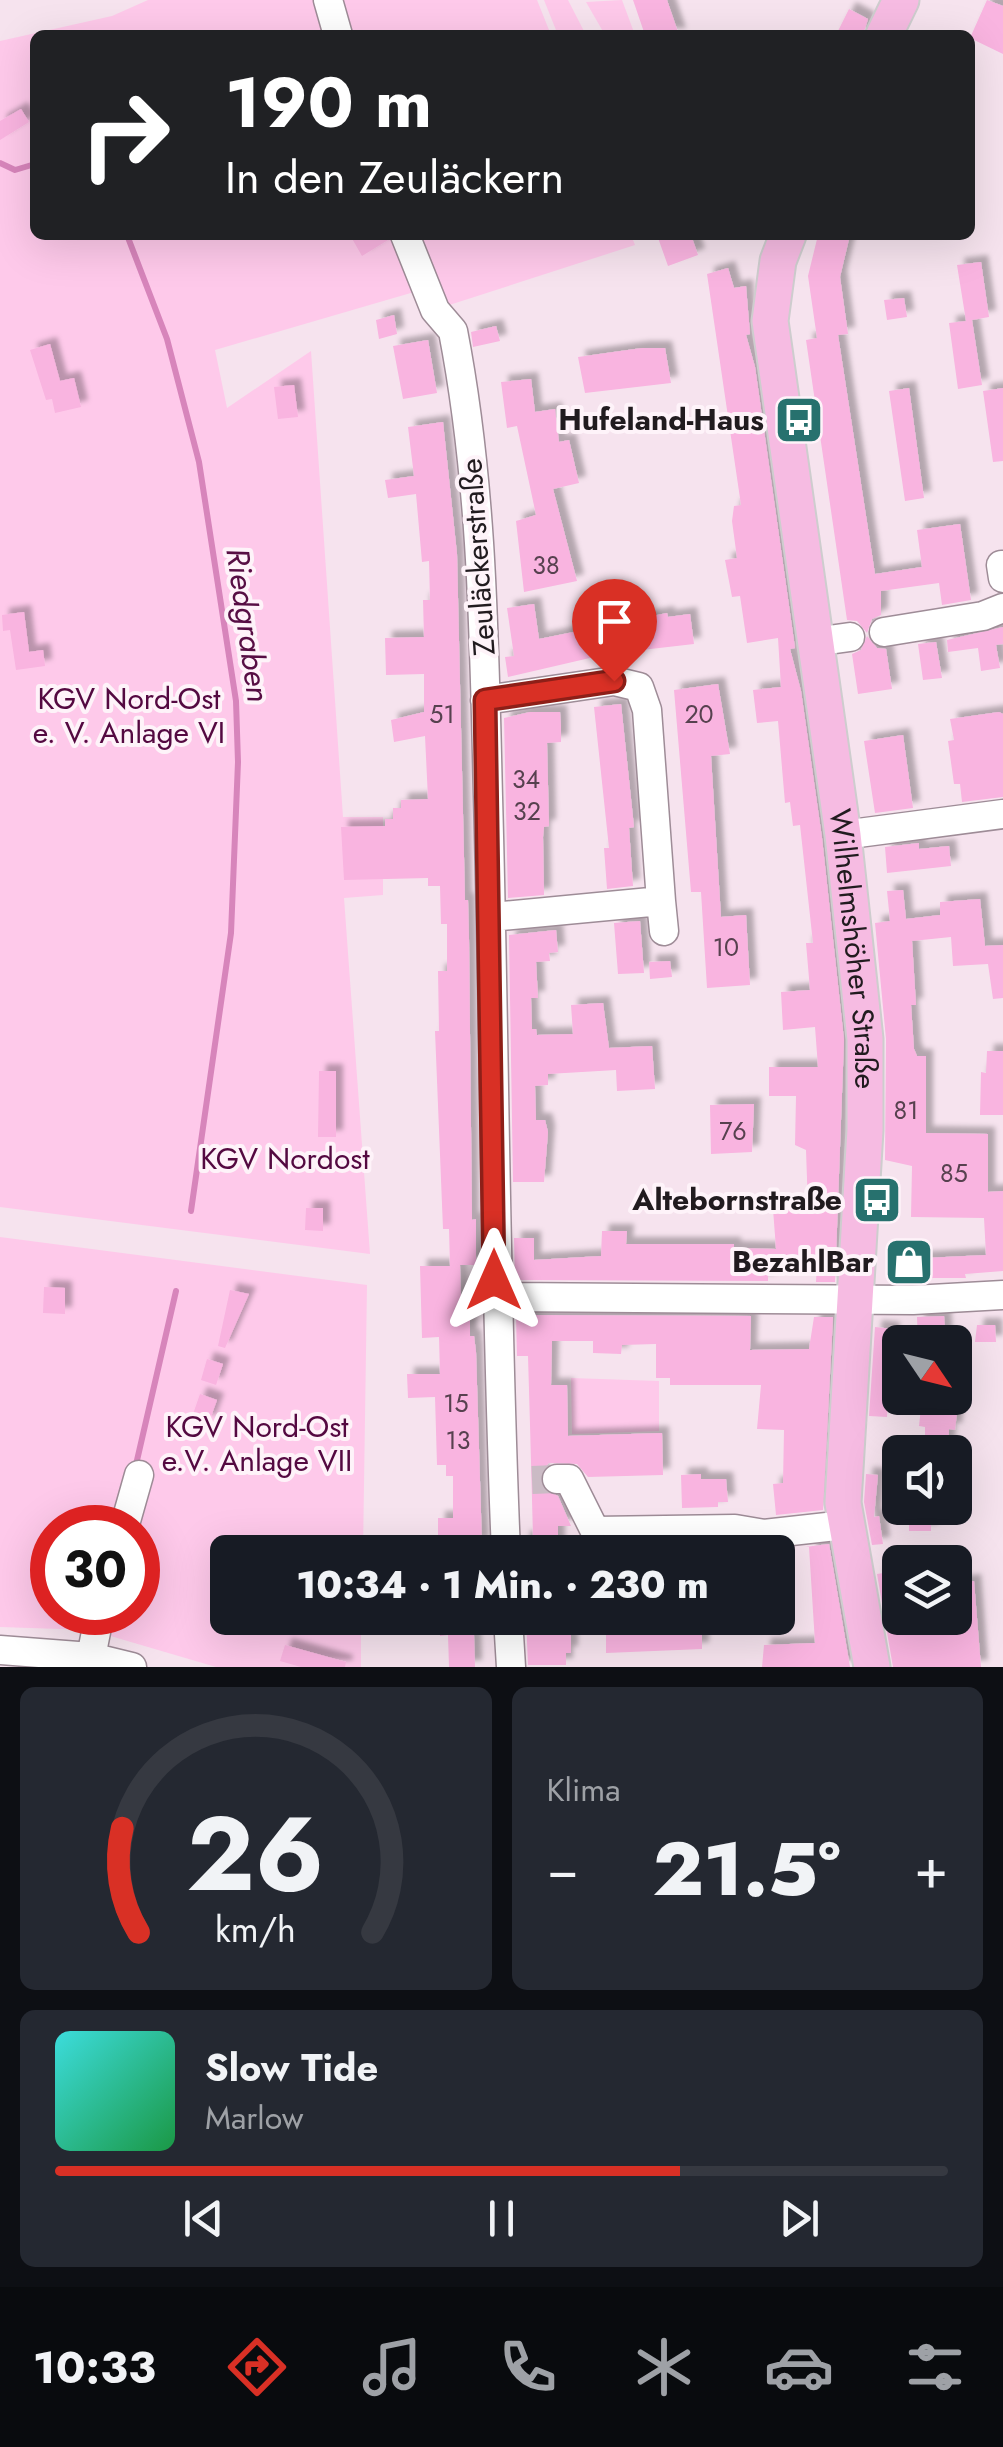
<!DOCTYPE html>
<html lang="de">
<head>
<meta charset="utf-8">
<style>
  body { margin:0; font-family:Jost,sans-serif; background:#242831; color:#f1f3f6; height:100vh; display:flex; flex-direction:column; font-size:38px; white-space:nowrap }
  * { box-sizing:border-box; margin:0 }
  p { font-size:32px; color:#9ea1a6 }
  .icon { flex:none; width:55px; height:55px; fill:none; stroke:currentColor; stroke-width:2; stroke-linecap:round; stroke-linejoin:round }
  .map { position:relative; height:1667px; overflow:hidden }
  .sheet { display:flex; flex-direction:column; gap:20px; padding:20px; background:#0d0f14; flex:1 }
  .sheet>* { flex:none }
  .top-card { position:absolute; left:30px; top:30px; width:945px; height:210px; border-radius:15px; box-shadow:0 10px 40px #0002; background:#202124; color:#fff; overflow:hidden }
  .needle { width:65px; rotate:125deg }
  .tools { position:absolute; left:882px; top:1325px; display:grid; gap:20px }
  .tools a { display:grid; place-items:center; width:90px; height:90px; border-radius:15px; background:#171b24; box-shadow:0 10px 40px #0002; font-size:50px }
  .speed { position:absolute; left:30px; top:1505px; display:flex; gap:20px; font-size:50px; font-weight:700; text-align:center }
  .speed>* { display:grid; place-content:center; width:130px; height:130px; border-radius:50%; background:#171b24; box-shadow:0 10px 40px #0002; line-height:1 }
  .speed .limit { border:15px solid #d22; background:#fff; color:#111 }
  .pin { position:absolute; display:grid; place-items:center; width:85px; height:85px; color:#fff; margin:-102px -42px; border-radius:50% 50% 50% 0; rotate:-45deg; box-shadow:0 0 10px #0007 }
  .pin .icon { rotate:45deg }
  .me { position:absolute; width:110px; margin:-55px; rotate:0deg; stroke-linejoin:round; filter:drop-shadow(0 0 8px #0008) }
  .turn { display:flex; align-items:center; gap:35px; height:210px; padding:0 30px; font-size:45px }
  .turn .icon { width:130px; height:130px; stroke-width:2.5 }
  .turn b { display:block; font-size:70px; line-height:85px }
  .big { font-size:75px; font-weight:800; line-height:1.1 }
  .sheet .tile { flex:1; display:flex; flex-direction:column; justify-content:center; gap:15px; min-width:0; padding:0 35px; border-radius:15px; background:#242831 }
  .sheet .dial { align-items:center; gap:0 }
  .dial svg { height:260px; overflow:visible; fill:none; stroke:#363941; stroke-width:7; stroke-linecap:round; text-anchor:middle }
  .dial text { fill:#f1f3f6; stroke:none }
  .song { display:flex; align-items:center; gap:30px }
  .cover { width:120px; height:120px; border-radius:15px; background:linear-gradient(135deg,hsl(180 70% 55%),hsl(140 70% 35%)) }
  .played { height:10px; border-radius:5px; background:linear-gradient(90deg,#d93025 70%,#363941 70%) }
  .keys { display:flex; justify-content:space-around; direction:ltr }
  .heat { display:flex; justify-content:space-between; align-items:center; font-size:55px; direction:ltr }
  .sheet .tiles { flex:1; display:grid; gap:20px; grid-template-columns:1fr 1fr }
  .tile:last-child { grid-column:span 2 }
  .trip { position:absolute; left:210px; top:1535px; width:585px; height:100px; border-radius:15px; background:#171b24; box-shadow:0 10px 40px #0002; font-weight:800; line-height:100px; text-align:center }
  .tabs { display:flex; height:160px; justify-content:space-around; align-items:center; background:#090b0e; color:#9ea1a6 }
  .tabs .icon { width:70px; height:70px }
  .tabs .current { color:#d93025 }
  .tabs b { font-size:45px; color:#f1f3f6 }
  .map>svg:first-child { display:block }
  .green { fill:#fec9ea; fill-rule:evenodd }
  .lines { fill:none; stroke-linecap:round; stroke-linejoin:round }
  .stream { stroke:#d785bb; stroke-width:6 }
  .building { fill:#f9b4e0; filter:url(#shadow) }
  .minor-tunnel { stroke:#cbbbc5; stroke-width:28; stroke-dasharray:28 14; stroke-linecap:butt }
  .minor-casing { stroke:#9e8c97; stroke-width:31 }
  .major-casing { stroke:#cecdce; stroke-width:39 }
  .minor { stroke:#fff; stroke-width:28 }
  .major { stroke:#f6bbe2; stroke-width:35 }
  .route-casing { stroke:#8d1f18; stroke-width:25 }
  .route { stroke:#d93025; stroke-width:18 }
  .labels { text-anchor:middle; stroke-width:8; stroke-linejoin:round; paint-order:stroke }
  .number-label { font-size:25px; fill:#57414f }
  .poi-label { font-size:30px; font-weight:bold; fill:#211b1f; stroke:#fef3f9; text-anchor:end }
  .street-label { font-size:30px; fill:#211b1f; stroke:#fef3f9 }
  .park-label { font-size:30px; fill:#540941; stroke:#fef3f9 }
  .water-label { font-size:32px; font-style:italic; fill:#570e44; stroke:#fef3f9 }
</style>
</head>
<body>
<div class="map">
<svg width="1003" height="1667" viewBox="0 0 1003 1667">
  <defs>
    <filter id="shadow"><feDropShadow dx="7" dy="-7" stdDeviation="2.5" flood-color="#0004"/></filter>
  </defs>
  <rect width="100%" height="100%" fill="#f6e3ee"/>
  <path class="green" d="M148,0h165l12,35h-290v200h365l21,55 -206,60 12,58 84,-57 32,466h40v78l-39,3 26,356 -370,-47v-1166l112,-25z
    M339,0h198l14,35h-203z
    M544,0h24l18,35h-28z
    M622,0l13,35h-30l-19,-33z
    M412,235h219l4,10 -195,63z
    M0,1237l367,48 -4,267h-135v66h133v49h-145l-126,-37 -90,-3zM52,1528h86v84h-86z
    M571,1378l88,3v50l-87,3z"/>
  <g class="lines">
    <path class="stream" d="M0,163l15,7 20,-6
      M127,235l40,104 32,123 37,239 2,61 -7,171 -40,278
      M135,1469l41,-178"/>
  </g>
  <path class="building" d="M633,0h34l12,35h-34z
    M987,0l16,6v48l-33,-16z
    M849,9l19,10 -5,16h-27z
    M21,109l8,13 -29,18v-19z
    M350,235h38v5l-26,16z
    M657,235h34l7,20 -30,11z
    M818,235h32l-10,42 8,57 -10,1 37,239 47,-7 -5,-37 43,-6 11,76 -29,5 -3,-22 -58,8v24l-9,4 -5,14 -10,-12 -10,-1 -41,-280 11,-2 -9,-62z
    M981,262l8,55 -17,3 10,65 -24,4 -9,-66 17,-2 -9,-56z
    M728,268l6,20 12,-2 4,48 -4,1 9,32 40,281 -5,1 11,42 21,147 22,202 -9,242h-19l1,-18h-49v17l-253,-1 -1,-42h20v22l67,-4 1,-25h25l-1,13h108v4l42,1 -3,-40 35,-1 -2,-58 -11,-5 1,-49h-27v-29h49l-3,-40 -32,3 -2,-38 29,-2 -4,-47h7l-13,-118 -7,1 -3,-24 -5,1 -7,-82 -21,2 -4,-33 28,-3 -3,-49 -31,5 -7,-47 -8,1 -7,-37 12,-2 -5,-37 2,-15 7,-1 -34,-231z
    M904,298l3,19 -20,3 -3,-20z
    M394,315l3,19 -18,5 -3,-19z
    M496,326l4,15 -27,6 -2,-15z
    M428,340l9,53 -34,6 -10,-53z
    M50,344l10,37 14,-3 7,29 -26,6 -3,-14 -6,1 -16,-50z
    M642,348h23l6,35 -86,10 -7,-36z
    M531,379l4,33 20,-3 4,33 10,-2 10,43 -26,6 24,92 -53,11 -8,-71 20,-6 -19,-89 -10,2 -6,-46z
    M294,385l4,32 -20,2 -4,-32z
    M909,388l15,110 -19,3 -16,-110z
    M1003,388v73l-10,1 -10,-71z
    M443,422l14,132 8,346h3l1,39 3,281 4,-1v46h-16l1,38h5l4,9v24h4l2,16 6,193 -44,1v-28h15v-42h-7v-11h-9l-2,-68 -27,1 -1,-24h33l-1,-37 -17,1 -2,-72h30l-1,-37h-6l-8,-198h4l-1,-60h9v-47h-6l-1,-38h-12v-8l-84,2 -3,-53 44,-1v-7h8v-11h8v-8l27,-1 -3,-63 -31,6 -3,-22 33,-8v-38l-38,1 -1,-37 39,-1 -1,-37h7l-1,-39 -7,1 -6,-68 -28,4 -3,-18 29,-4 -6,-49z
    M534,604l5,35 128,-26 1,4 22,-3 4,30 -87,10 -99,23 -3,-20 9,-1 -7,-48z
    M24,612l5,40 14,-2 2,16 -29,4 -6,-40 -7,1 -1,-16z
    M1003,627v17l-7,1 4,23 -19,3 -3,-23 -30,4 -1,-12z
    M867,636l10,12 9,1 6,40 -34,5 -6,-40 9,-4z
    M936,642l6,36 -19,2 -5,-36z
    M718,684l12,70 -19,2 10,161 25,-2 4,70 -43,3 -6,-96h-10l-17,-202z
    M621,704l13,123 -5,1 4,58 -26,3 -3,-41h5l-15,-141z
    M530,712h30l1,14v16l-14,1 2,83 -5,1 -1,10 1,58 -36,3 -4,-180z
    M999,712l4,2v83l-41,5 -2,-18h-6l-6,-43 6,-1 -4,-21z
    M903,735l10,73 -38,5 -11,-72z
    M919,843v6l30,-3 2,20 -64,7 -2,-26z
    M903,890l3,29 34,-4v-13l40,-3 5,47 18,-1v53l-10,1 -5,-35 -35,2 -2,-29 -39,4 4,64h-5l3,44 3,7h9v77l62,1v58l15,-1v80l-38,3 1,4h-62v-19l82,-4 -2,-37 -73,-1 1,-51 -27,-6 1,-121 -11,-116 15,-2 -3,-30z
    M640,921l4,52 -26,1 -4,-51z
    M556,930l2,22 -9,1 1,8 -14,1 2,36h-7l1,31h4l1,6 36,-1 -2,-29 32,-2 6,45 43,-2 3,43 -38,2 -1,-21 -68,4v11l-13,1 1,34h9l3,12 -4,50h-31l-4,-247z
    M670,961l2,16 -22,2 -1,-17z
    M987,1051h16v64h-23l1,-43 5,1z
    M319,1071h17v66h-18z
    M754,1104l-2,48 -41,2 -1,-49z
    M306,1208h17v23l-18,-1z
    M44,1287l21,1v26l-22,-1z
    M230,1290l19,4 -24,54 -7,-2z
    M516,1315l235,1 -1,34 59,-1 5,-32h19l-10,193 -47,5 -3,-31 10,-1 1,-53 -27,-1 4,-44h-91v-7h-14v-34l-34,1 -1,9 -28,-1v-12h-41l-1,44h16l1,51 94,-3 1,42 -75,2 -11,-13 -28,-1 -8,8v16l17,9 13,30h-13v26h-35v-14l10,-1 -3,-112 -2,-69h-11z
    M944,1316l2,26h-28l-1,-25z
    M977,1325h18l1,17h-21z
    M875,1327l18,2 -6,88 -18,-1z
    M207,1359l16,5 -7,21 -15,-5z
    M200,1394l17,6 -8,22 -17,-5z
    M922,1398h25v4l11,2 -3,26 -6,-1 -1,23h-23v-25l-6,-1z
    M701,1474v5h25l2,23h-10v5l-36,1 -1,-33z
    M866,1474l12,1 -4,42 5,-1 4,28 -11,1 -8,-43z
    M909,1508h22v23h-22z
    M829,1544l21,123h-88l2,-22 51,-2 -6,-96h-4z
    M889,1572l11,46h55v-35l19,-2 7,86h-88l-16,-93z
    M439,1618h43l1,16 -9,1 1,32h-26l-1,-32 -8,1z
    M526,1618h45v35h-5v12h-38z
    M606,1618h96v31l-96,4z
    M285,1645l61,17 -1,5h-44l-21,-6z"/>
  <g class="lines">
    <path class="minor-tunnel" d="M532,1480l25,-1"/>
    <g class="minor-casing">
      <path id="minor" d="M328,0l10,35
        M405,235l30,75 18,21c30,155 31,309 35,466 7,252 7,503 18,755
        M1001,565l2,13
        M884,632l99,-16 20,-8
        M814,642l36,-5
        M485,700l129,-19 25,6 8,23 14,191 -169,16
        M843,835l160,-21
        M661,901l3,30
        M495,1297l418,3 90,-5
        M557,1479h12l26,52 140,-2 29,5 81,-9
        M124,1528l15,-53
        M508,1618l3,49
        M0,1650l91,7 41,10
        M91,1657l9,-45"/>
    </g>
    <g class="major-casing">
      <g id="major">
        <path d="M884,35l17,-35"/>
        <path id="s1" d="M788,235l-10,26 -8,60 73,514 22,204v91l-22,373 29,164"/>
      </g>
    </g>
    <use href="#minor" class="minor"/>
    <use href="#major" class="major"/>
  </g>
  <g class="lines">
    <g class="route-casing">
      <path id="route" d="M494,1280l-9,-580 129,-19"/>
    </g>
    <use href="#route" class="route"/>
  </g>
  <defs>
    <g id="bus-square" transform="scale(2.5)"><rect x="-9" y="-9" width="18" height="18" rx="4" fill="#27716e" stroke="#fef3f9"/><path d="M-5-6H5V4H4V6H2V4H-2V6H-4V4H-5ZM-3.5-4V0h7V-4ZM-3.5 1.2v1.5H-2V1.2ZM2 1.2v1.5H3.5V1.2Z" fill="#fff"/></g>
    <g id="shop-square" transform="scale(2.5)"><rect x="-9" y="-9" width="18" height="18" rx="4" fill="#27716e" stroke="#fef3f9"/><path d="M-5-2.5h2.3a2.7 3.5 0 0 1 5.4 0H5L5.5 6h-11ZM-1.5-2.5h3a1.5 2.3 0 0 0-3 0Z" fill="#fff"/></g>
  </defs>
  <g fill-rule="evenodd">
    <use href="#bus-square" x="799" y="420"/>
    <use href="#bus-square" x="877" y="1200"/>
    <use href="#shop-square" x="909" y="1262"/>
  </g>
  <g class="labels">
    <g class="number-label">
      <text x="546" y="574">38</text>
      <text x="442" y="723">51</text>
      <text x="699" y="723">20</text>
      <text x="526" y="788">34</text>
      <text x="527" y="820">32</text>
      <text x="726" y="956">10</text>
      <text x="906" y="1119">81</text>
      <text x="733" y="1140">76</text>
      <text x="954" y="1182">85</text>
      <text x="456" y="1412">15</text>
      <text x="458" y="1449">13</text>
    </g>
    <g class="poi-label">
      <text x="764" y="430">Hufeland-Haus</text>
      <text x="842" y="1210">Altebornstraße</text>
      <text x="874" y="1272">BezahlBar</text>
    </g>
    <g class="street-label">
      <text transform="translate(478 557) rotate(-94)" y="10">Zeuläckerstraße</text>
      <text dy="10" stroke="none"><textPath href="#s1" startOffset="722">Wilhelmshöher Straße</textPath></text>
    </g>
    <g class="park-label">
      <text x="129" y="709">KGV Nord-Ost<tspan x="129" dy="34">e. V. Anlage VI</tspan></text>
      <text x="285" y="1169">KGV Nordost</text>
      <text x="257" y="1437">KGV Nord-Ost<tspan x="257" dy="34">e.V. Anlage VII</tspan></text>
    </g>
    <g class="water-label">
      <text transform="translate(248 625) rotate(82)" y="11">Riedgraben</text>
    </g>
  </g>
</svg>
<div class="tools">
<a><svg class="needle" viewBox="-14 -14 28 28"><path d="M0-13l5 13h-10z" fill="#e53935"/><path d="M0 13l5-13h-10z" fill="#9ea1a6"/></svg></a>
<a><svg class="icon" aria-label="sound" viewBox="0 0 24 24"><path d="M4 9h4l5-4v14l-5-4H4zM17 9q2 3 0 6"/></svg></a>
<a><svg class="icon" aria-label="layers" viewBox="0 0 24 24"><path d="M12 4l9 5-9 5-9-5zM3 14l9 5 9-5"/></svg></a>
</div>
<div class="speed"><div class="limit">30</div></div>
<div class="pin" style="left:614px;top:681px;background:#d93025"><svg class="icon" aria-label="arrive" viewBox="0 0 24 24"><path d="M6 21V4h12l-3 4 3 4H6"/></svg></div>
<svg class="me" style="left:494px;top:1280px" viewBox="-20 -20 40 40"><path d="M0-17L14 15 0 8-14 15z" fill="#d93025" stroke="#fff" stroke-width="4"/></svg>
<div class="trip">10:34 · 1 Min. · 230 m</div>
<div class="top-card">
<div class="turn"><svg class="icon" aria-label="right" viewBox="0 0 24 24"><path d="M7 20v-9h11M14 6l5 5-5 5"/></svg><div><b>190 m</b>In den Zeuläckern</div></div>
</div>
</div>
<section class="sheet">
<div class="tiles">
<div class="tile dial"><svg viewBox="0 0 100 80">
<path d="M14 69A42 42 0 1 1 86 69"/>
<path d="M14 69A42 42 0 0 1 9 37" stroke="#d93025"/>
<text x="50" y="56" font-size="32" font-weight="700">26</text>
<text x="50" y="72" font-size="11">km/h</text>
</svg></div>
<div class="tile"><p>Klima</p>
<div class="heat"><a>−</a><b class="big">21.5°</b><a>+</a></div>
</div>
<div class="tile">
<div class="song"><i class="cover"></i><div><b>Slow Tide</b><p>Marlow</p></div></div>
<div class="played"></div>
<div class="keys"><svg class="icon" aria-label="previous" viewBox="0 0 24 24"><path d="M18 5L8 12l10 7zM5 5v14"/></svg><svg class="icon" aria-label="pause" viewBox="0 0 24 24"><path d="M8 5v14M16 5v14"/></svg><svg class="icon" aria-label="next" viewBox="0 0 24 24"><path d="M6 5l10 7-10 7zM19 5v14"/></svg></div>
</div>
</div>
</section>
<nav class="tabs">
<b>10:33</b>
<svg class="icon current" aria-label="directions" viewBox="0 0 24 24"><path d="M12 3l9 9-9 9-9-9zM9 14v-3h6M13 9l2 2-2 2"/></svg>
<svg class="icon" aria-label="music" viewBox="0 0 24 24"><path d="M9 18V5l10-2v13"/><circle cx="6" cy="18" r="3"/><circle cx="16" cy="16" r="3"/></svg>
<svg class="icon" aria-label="phone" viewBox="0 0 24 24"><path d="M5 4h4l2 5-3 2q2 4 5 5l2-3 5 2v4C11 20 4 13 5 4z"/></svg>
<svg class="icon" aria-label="climate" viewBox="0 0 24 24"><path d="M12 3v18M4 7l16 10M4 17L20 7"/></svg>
<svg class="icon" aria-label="car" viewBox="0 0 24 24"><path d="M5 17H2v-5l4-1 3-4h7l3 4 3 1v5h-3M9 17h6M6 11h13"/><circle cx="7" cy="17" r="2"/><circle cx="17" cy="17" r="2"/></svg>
<svg class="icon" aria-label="filters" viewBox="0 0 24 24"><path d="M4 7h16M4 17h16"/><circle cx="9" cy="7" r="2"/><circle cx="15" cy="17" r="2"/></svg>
</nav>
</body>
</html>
